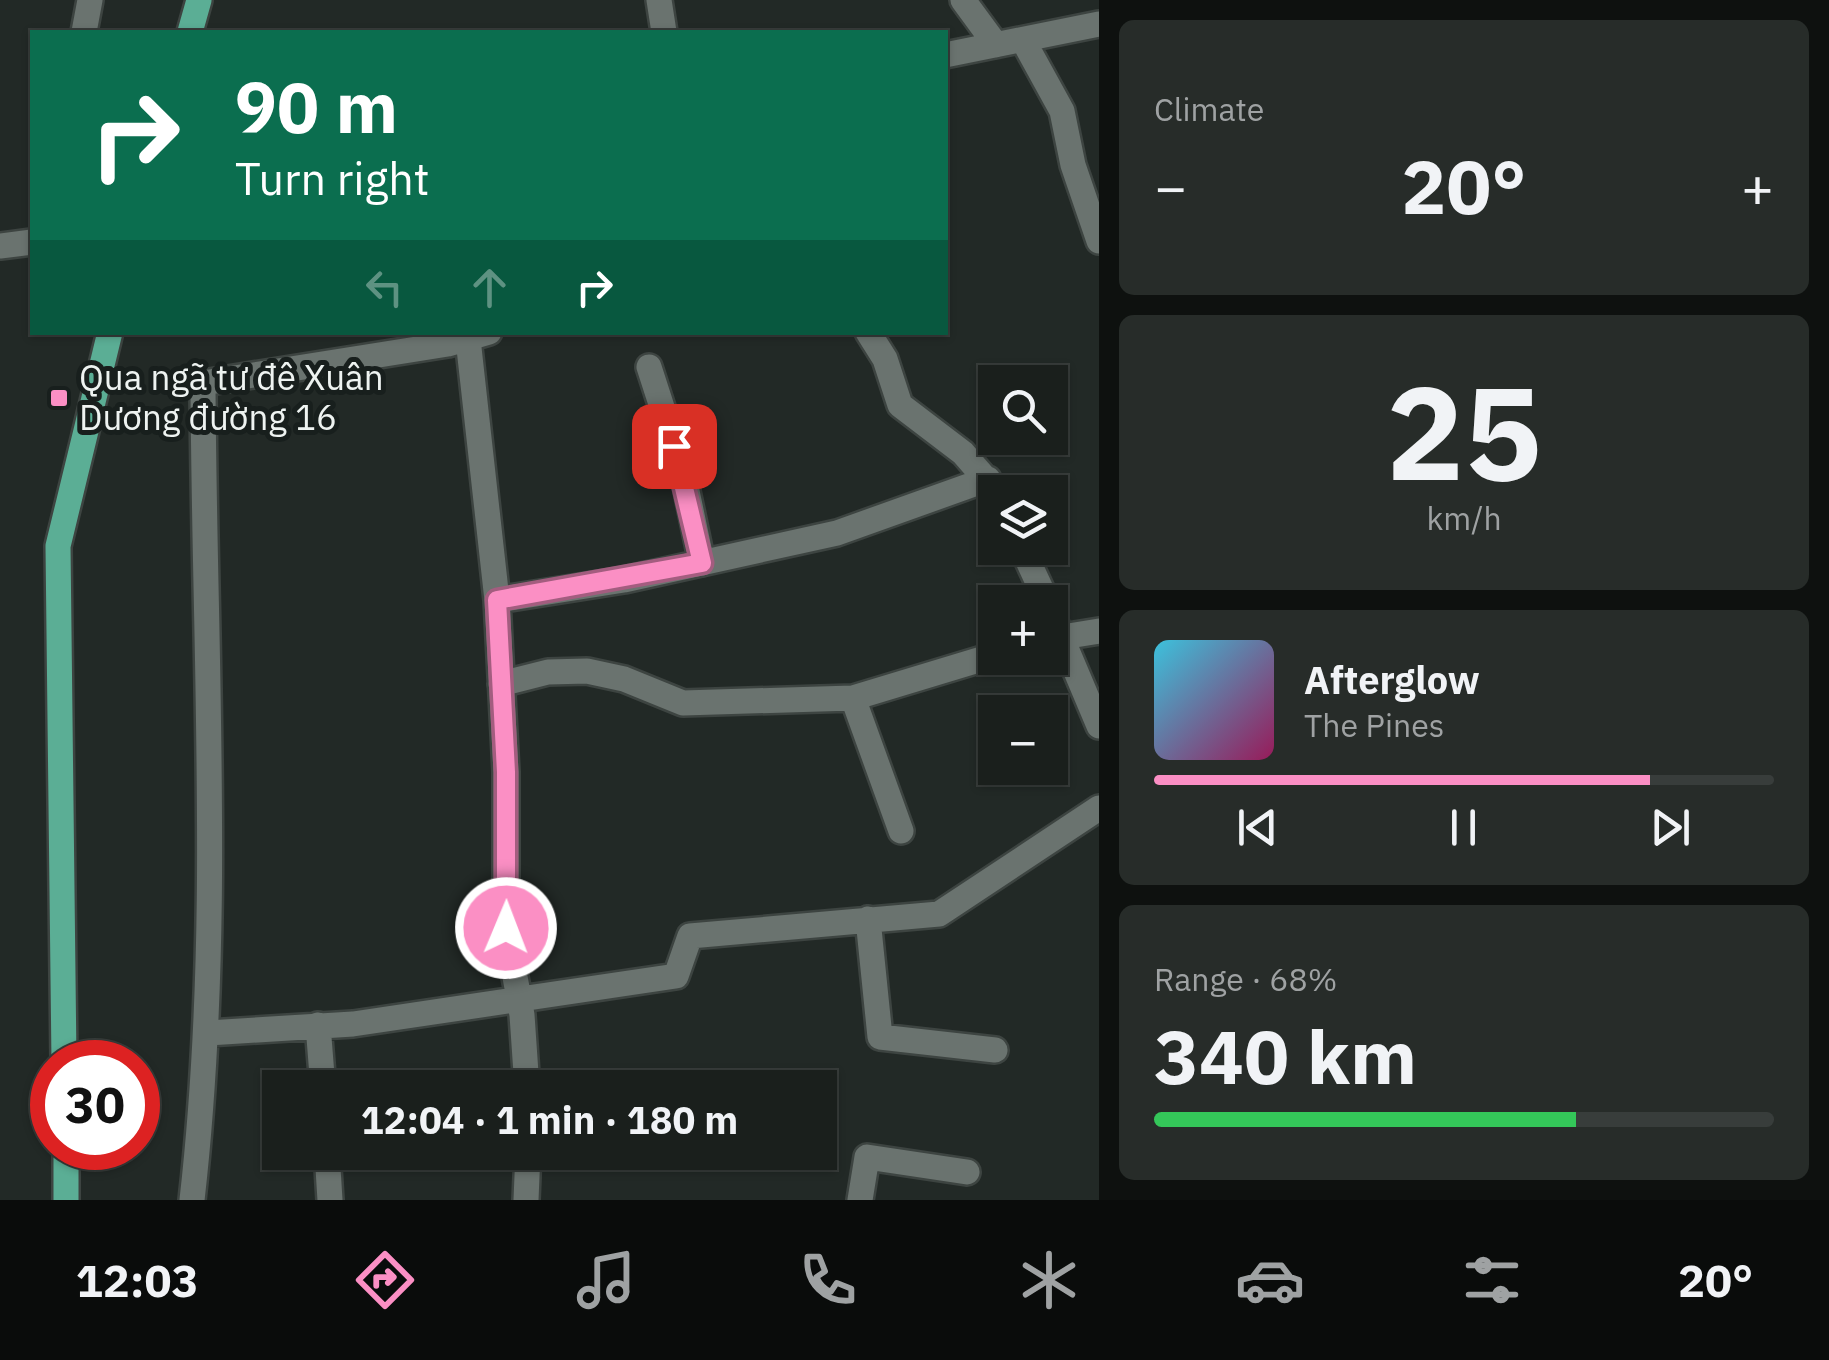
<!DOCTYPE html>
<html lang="en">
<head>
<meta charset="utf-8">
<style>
  body { margin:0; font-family:"IBM Plex Sans",sans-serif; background:#272c29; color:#f1f3f6; height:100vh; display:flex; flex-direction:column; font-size:38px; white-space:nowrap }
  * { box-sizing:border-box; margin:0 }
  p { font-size:32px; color:#9fa2a3 }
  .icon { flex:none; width:55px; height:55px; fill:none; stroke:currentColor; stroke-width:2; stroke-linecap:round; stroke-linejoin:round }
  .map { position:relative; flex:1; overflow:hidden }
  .panel { display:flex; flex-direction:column; gap:20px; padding:20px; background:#0e110f; width:730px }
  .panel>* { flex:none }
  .hud { position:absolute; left:30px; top:30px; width:918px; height:305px; border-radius:0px; box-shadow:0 2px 8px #0004,0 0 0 2px #383d3b; background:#0b6e4f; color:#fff; overflow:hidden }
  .tools { position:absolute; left:978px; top:365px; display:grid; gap:20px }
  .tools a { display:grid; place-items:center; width:90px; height:90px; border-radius:0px; background:#1a1f1c; box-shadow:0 2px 8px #0004,0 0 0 2px #383d3b; font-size:50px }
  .speed { position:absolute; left:30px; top:1040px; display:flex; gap:20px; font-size:50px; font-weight:700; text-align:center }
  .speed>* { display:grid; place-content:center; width:130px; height:130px; border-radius:50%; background:#1a1f1c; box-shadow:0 2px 8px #0004,0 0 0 2px #383d3b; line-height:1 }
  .speed .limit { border:15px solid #d22; background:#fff; color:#111 }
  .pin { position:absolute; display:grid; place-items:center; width:85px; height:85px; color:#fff; margin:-42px; border-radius:20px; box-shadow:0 5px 15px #0006 }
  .me { position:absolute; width:110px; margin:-55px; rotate:1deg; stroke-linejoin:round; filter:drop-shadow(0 0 8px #0008) }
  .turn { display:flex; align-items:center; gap:35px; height:210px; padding:0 40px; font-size:45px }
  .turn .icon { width:130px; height:130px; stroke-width:2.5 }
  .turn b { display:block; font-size:70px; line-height:85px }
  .lanes { display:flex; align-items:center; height:95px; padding:0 40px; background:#0003; justify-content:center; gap:50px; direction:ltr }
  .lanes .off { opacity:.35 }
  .big { font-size:75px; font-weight:700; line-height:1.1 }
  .panel .card { flex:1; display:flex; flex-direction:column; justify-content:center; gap:15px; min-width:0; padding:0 35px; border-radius:15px; background:#272c29 }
  .panel .dial { align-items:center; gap:0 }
  .dial b { font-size:130px; line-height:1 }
  .song { display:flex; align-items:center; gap:30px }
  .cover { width:120px; height:120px; border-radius:15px; background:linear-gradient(135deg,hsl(190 70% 55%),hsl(330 70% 35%)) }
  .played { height:10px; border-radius:5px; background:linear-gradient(90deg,#fb8fc4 80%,#383d3b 80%) }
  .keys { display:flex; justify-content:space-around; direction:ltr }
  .heat { display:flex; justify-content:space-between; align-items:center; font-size:55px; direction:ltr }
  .charge { height:15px; border-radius:8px; background:linear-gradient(90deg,#34c759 68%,#383d3b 0) }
  .trip { position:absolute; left:262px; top:1070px; width:575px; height:100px; border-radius:0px; background:#1a1f1c; box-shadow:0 2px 8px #0004,0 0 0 2px #383d3b; font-weight:700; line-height:100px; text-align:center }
  .tab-bar { display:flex; height:160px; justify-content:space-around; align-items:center; background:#0a0c0b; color:#9fa2a3 }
  .tab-bar .icon { width:70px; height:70px }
  .tab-bar .selected { color:#fb8fc4 }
  .tab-bar b { font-size:45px; color:#f1f3f6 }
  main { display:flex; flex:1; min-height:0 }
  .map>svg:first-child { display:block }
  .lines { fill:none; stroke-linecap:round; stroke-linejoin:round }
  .minor-casing { stroke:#3d4441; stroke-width:30 }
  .major-casing { stroke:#3d4441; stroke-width:30 }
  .minor { stroke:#6a736f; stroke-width:25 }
  .major { stroke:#5bae95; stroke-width:25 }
  .route-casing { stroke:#a35d7f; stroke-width:25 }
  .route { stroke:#fb8fc4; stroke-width:18 }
  .poi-dot { fill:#fb8fc4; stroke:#181f1d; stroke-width:4 }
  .labels { text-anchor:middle; stroke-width:10; stroke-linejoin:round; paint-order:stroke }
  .poi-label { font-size:35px; fill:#eef3f1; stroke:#181f1d; text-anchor:start }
</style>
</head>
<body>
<main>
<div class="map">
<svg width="1099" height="1200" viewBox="0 0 1099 1200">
  <rect width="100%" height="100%" fill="#222926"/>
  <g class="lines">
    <g class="minor-casing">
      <path id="minor" d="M659,0l5,32
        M963,0l33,45
        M84,32l6,-32
        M1023,40l39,71 11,54 26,76
        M945,55l154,-31
        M0,246l32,-4
        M868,332l17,27 15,46 63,48 33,38
        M468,339l29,261 9,172v156l16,87 5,73
        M649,367l34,105 19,91
        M1022,548l25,54
        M497,600l127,-20 213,-47 151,-54
        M1050,610l49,116
        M1050,639l49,-8
        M501,684l47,-12 39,-1 37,8 59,24 170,-5 142,-43
        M853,698l48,133
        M868,919l12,118 115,13
        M318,1025l5,63
        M208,1033l145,-9 323,-48 14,-40 249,-22 160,-106
        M327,1152l3,48
        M192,1200c31,-272 12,-543 11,-817l245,-39 41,-12
        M526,1200l2,-48
        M860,1200l7,-43 100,15"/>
    </g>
    <g class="major-casing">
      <path id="major" d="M190,32l9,-32
        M64,1062l-6,-516 52,-214
        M66,1148v52"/>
    </g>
    <use href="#minor" class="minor"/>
    <use href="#major" class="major"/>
  </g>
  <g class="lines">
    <g class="route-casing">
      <path id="route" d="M506,928v-156l-9,-172 205,-37 -28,-117"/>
    </g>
    <use href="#route" class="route"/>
  </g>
  <rect class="poi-dot" x="49" y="388" width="20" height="20" rx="5"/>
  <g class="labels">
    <g class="poi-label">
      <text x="79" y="390">Qua ngã tư đê Xuân<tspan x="79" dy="40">Dương đường 16</tspan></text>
    </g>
  </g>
</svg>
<div class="tools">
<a><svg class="icon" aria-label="search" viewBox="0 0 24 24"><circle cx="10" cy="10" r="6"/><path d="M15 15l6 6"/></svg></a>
<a><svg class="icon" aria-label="layers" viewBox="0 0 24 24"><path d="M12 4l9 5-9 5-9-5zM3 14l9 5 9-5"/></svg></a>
<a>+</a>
<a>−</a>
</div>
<div class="speed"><div class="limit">30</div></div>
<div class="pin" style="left:674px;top:446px;background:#d93025"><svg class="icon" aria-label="arrive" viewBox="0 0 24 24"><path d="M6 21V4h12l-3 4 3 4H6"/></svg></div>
<svg class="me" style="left:506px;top:928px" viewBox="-20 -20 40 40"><circle r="17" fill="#fb8fc4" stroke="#fff" stroke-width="3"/><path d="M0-11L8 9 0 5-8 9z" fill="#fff"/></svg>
<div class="trip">12:04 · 1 min · 180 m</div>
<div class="hud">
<div class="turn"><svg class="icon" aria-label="right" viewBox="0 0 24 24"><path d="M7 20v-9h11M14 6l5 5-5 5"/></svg><div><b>90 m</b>Turn right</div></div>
<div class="lanes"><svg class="icon off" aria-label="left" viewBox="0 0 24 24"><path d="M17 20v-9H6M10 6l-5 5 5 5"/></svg><svg class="icon off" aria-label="ahead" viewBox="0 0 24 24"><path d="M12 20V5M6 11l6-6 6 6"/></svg><svg class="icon" aria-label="right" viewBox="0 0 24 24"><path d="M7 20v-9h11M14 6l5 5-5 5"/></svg></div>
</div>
</div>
<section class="panel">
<div class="card"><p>Climate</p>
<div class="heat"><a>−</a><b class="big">20°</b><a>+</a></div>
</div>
<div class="card dial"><b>25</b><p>km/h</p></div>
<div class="card">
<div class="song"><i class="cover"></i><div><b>Afterglow</b><p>The Pines</p></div></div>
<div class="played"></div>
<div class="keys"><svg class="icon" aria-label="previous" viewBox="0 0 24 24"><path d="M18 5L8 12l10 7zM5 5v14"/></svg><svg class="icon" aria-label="pause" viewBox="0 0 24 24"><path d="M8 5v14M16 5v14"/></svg><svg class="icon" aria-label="next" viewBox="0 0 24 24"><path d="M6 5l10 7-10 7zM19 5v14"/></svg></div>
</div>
<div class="card"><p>Range · 68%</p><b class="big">340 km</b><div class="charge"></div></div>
</section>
</main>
<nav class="tab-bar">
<b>12:03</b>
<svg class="icon selected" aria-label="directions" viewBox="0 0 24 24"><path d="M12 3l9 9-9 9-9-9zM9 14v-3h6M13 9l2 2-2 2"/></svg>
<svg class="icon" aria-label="music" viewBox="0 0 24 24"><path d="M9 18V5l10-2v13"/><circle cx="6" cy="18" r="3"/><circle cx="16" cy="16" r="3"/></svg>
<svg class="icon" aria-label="phone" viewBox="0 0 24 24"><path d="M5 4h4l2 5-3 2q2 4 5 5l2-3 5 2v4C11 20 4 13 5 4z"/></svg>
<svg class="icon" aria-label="climate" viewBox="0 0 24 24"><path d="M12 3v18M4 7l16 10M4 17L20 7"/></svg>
<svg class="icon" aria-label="car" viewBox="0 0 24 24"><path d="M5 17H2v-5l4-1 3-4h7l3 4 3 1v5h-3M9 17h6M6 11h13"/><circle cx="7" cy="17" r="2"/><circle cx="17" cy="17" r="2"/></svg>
<svg class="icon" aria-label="filters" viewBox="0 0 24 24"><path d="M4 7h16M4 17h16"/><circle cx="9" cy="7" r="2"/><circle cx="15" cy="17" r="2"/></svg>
<b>20°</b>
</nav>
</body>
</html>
